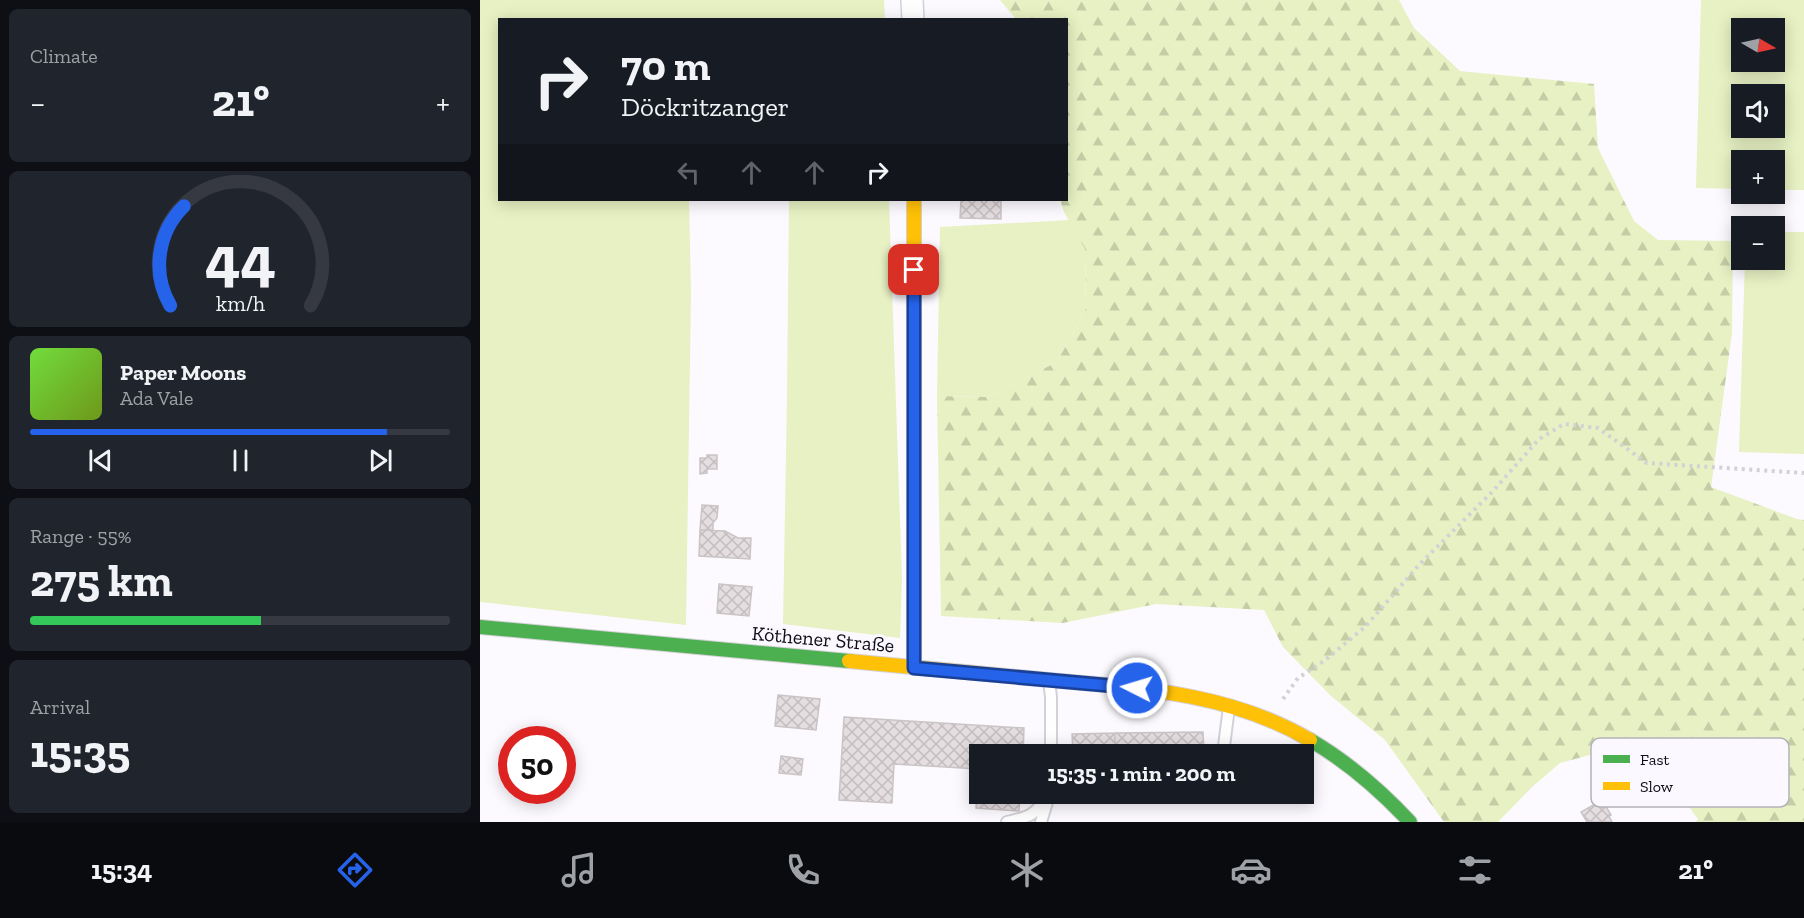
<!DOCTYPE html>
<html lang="en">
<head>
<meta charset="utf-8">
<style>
  body { margin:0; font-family:"Zilla Slab",serif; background:#20242c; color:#f1f3f6; height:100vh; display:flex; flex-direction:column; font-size:22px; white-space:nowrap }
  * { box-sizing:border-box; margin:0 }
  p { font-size:20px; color:#9ea1a6 }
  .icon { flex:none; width:33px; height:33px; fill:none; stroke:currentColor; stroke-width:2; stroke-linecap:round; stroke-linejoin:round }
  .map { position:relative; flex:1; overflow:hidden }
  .drawer { display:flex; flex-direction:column; gap:9px; padding:9px; background:#0d0f14; width:480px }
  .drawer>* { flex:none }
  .banner { position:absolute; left:18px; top:18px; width:570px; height:183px; border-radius:0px; box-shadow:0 3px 15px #0003; background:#171b24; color:#f1f3f6; overflow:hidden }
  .needle { width:39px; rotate:99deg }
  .tools { position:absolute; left:1251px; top:18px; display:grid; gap:12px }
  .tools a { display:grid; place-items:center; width:54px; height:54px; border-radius:0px; background:#171b24; box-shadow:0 3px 15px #0003; font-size:30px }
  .speed { position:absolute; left:18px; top:726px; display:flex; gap:12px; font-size:30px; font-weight:700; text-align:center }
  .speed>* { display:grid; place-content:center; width:78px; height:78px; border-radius:50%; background:#171b24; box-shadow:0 3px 15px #0003; line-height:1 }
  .speed .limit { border:9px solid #d22; background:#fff; color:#111 }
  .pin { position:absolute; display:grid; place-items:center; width:51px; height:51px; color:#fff; margin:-26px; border-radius:12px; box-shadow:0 3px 9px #0006 }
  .me { position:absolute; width:66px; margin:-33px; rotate:275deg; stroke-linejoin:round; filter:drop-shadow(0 0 4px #0008) }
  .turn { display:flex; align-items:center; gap:21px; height:126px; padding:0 24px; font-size:27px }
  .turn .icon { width:78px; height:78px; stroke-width:2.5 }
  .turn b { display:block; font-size:42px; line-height:51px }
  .lanes { display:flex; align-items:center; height:57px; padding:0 24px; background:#0003; justify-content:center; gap:30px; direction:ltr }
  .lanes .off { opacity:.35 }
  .big { font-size:45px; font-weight:800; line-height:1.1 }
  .drawer .widget { flex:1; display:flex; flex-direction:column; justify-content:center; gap:9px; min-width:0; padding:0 21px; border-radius:9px; background:#20242c }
  .drawer .dial { align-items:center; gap:0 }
  .dial svg { height:156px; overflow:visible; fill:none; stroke:#363941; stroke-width:7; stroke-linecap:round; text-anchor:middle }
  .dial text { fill:#f1f3f6; stroke:none }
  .song { display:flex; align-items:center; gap:18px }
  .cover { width:72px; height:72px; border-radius:9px; background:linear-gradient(135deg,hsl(100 70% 55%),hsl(80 70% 35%)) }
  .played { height:6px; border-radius:3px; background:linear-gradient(90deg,#2563eb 85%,#363941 85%) }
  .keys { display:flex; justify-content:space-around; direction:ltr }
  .heat { display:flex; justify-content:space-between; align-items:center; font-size:33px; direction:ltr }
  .charge { height:9px; border-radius:4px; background:linear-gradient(90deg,#34c759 55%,#363941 0) }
  .trip { position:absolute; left:489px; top:744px; width:345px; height:60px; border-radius:0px; background:#171b24; box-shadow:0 3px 15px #0003; font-weight:800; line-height:60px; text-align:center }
  .tab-bar { display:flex; height:96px; justify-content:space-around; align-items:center; background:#090b0e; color:#9ea1a6 }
  .tab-bar .icon { width:42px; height:42px }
  .tab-bar .selected { color:#2563eb }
  .tab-bar b { font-size:27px; color:#f1f3f6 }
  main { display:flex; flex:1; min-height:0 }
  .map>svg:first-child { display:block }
  .grass { fill:#e7f1c3; fill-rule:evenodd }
  .forest { fill:url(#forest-firs) }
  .building { fill:url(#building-cross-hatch); stroke:#cac4c5; stroke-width:1.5 }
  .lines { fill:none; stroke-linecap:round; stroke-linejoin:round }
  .lane-casing { stroke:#d3d1d7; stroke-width:14 }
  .street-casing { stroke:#d3d1d7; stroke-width:24 }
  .fast-casing { stroke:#d3d1d7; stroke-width:16 }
  .slow-casing { stroke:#d3d1d7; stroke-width:16 }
  .path { stroke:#d2d2d4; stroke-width:4; stroke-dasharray:3 4.5; stroke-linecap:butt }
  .lane { stroke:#fffeff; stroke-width:10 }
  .street { stroke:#fffeff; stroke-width:21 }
  .fast { stroke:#4caf50; stroke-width:14 }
  .slow { stroke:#ffc107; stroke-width:14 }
  .route-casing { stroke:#184099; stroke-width:15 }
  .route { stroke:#2563eb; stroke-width:10 }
  .labels { text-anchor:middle; stroke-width:6; stroke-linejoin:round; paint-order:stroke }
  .street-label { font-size:20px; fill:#0f0d15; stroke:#fbf9ff }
  .key { fill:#fbf9ff; stroke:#b4b2b9; stroke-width:1.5 }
  .key-label { font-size:16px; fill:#0f0d15 }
</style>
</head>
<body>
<main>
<section class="drawer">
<div class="widget"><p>Climate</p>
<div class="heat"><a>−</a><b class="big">21°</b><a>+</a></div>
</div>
<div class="widget dial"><svg viewBox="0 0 100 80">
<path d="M14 69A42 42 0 1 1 86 69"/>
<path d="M14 69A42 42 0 0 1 21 18" stroke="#2563eb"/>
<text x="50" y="56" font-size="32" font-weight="700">44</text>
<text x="50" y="72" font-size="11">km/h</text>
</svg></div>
<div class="widget">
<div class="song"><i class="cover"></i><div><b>Paper Moons</b><p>Ada Vale</p></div></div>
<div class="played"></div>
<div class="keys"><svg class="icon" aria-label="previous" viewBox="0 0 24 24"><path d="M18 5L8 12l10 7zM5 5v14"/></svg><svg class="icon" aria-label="pause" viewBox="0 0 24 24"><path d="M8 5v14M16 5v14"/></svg><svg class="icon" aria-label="next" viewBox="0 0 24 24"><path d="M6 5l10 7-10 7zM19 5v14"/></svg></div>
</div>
<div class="widget"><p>Range · 55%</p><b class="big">275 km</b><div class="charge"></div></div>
<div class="widget"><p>Arrival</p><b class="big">15:35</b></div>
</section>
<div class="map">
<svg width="1324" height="822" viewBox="0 0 1324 822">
  <defs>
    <pattern id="forest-firs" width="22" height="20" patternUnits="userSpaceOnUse" patternTransform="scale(1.5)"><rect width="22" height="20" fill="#e7f1c3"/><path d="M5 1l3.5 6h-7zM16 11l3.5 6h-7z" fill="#c5cda7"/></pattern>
    <pattern id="building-cross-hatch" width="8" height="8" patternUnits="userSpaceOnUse" patternTransform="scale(1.5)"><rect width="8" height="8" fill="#e5dee0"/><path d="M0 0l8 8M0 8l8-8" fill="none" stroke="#c3bdbf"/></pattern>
  </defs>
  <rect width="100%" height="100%" fill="#fcfafe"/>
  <path class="grass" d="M0,0h404l1,19 -385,1v180h189l2,92 -5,333 -206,-23z
    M1221,0h103v190h-29l-1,-30h-32l-1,29 -45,-1zM1262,28h32v34h-32zM1262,94h32v34h-32z
    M309,200h100l13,378 -2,60 -117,-14 4,-227z
    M589,220l16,29 1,59 -29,54 -69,35 -51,-1 3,-169z
    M1295,232h29v222l-65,-2 6,-192h29z"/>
  <path class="forest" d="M520,0h399l15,28 46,43 134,13 4,64 36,73 24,19 75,1 -1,92 -21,154 86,32 7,1v302h-108l2,-3 -35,-47 -51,-23 -52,14 -28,24 -34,35h-54l-59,-82 -54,-44 -48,-49 -19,-37 -108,-6 -93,19 -122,-7 -4,-220 51,1 69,-35 29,-54 -1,-59 -21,-37 -4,-12h6v-180h-43l-8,-2z"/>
  <path class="building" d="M481,200h40v19l-41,-1z
    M227,455h10v14h-10v4l-7,1v-16h7z
    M222,505l16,1 -1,12 -4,5v7h-13z
    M220,530l25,1 13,7h13l-1,21 -51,-3z
    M239,584l33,3 -3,29 -32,-3z
    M298,695l42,4 -4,31 -41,-4z
    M364,717l180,11 -1,26h-43v40h40l-1,17 -43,-3 3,-39 -85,-5 -2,39 -53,-3z
    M723,732l1,22h-89v-21z
    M635,733v21h-42l-1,-20z
    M301,756l22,3 -2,16 -22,-2z
    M1122,800l9,15 -2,1 3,6h-25l-6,-10z"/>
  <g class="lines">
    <g class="lane-casing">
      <path id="lane" d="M569,681l2,16v57
        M743,754l6,-47
        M738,795v-1
        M527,822c23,-5 29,-7 41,-28
        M561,822l7,-23"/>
    </g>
    <g class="street-casing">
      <path id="street" d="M432,0l1,20"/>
    </g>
    <g class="fast-casing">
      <path id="fast" d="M434,442v226
        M0,627l369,34
        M830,740c38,22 70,50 100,82"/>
    </g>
    <g class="slow-casing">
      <path id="slow" d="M434,200v242
        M369,661c67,6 134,13 200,19 91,8 181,13 261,60"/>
    </g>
    <path class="path" d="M803,699l15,-21 26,-17 41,-34 54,-62 74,-74 46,-52 25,-15 34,4 49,35 157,10"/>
    <use href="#lane" class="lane"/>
    <use href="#street" class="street"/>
    <use href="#fast" class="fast"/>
    <use href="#slow" class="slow"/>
  </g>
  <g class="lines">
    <g class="route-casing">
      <path id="route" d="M434,270v398l223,20"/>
    </g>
    <use href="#route" class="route"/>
  </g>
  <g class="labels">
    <g class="street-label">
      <text transform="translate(343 639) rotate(5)" y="7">Köthener Straße</text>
    </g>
  </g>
  <rect x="1111" y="738" width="198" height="69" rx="9" class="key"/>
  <rect x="1123" y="755" width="27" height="8" fill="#4caf50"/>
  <rect x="1123" y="782" width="27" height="8" fill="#ffc107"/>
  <g class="key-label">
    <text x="1160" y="765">Fast</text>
    <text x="1160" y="792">Slow</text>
  </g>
</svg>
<div class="tools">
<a><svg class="needle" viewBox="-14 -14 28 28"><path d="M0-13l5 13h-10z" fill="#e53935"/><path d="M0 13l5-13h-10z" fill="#9ea1a6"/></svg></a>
<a><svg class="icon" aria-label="sound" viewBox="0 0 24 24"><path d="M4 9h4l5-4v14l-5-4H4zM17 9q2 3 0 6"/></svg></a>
<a>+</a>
<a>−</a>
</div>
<div class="speed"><div class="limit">50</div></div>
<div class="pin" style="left:434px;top:270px;background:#d93025"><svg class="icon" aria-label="arrive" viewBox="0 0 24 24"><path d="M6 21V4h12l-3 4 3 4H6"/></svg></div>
<svg class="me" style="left:657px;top:688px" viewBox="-20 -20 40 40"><circle r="17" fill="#2563eb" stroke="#fff" stroke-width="3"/><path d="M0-11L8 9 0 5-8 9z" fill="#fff"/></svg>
<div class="trip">15:35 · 1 min · 200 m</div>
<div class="banner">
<div class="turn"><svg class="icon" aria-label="right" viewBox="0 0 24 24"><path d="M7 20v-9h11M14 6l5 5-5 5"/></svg><div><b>70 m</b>Döckritzanger</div></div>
<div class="lanes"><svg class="icon off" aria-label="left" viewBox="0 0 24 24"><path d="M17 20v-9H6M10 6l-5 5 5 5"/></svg><svg class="icon off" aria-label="ahead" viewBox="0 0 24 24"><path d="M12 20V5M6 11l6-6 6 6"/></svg><svg class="icon off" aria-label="ahead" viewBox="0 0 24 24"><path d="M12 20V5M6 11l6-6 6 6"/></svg><svg class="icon" aria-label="right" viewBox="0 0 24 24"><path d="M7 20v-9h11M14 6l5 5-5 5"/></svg></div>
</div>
</div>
</main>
<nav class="tab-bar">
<b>15:34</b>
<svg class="icon selected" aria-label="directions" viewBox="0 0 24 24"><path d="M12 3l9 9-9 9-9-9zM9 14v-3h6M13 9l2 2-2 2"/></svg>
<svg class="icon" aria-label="music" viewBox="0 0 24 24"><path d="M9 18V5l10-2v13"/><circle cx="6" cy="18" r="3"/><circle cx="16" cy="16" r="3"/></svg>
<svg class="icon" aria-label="phone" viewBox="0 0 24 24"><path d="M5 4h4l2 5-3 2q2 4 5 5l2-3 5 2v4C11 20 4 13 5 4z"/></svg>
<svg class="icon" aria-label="climate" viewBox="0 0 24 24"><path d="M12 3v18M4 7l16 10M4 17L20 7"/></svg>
<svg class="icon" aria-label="car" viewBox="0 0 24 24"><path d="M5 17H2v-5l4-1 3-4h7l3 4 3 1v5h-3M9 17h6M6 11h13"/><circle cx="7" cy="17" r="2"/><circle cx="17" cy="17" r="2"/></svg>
<svg class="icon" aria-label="filters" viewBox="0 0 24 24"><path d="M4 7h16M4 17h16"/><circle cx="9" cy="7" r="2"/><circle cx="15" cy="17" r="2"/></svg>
<b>21°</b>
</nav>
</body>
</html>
